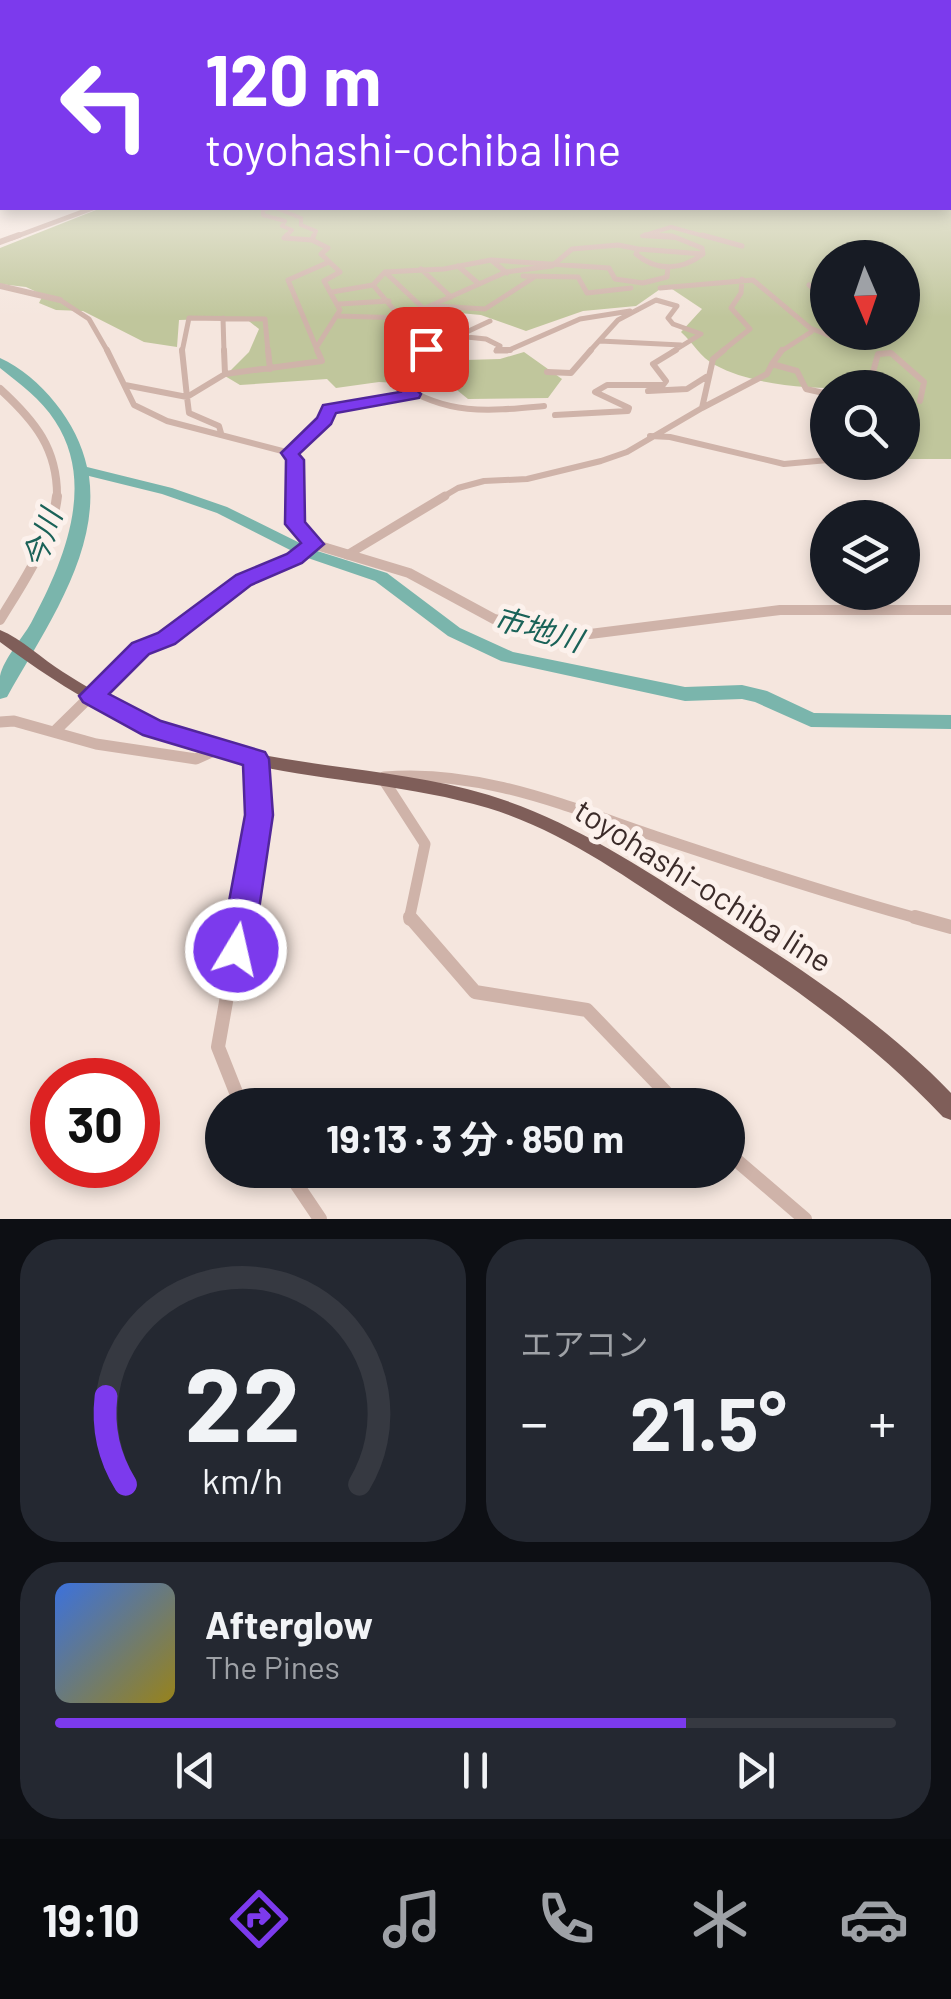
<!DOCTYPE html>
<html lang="ja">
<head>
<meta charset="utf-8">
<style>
  body { margin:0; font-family:Barlow,"Noto Sans JP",sans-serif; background:#242831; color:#f1f3f6; height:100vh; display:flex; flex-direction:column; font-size:38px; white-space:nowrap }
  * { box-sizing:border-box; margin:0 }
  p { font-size:32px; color:#9ea1a6 }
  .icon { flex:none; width:55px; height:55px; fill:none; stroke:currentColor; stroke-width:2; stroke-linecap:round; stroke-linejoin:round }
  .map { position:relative; height:1219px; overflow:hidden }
  .panel { display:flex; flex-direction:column; gap:20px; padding:20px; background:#0d0f14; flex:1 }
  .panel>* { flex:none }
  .guide { position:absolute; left:0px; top:0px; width:952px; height:210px; box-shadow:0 5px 15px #0003; background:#7c3aed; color:#fff; overflow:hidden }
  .needle { width:65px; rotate:178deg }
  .fabs { position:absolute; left:810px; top:240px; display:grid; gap:20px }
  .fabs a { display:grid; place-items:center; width:110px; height:110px; border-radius:50%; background:#171b24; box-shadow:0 5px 15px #0003; font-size:50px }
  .speed { position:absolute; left:30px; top:1058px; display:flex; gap:20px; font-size:50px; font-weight:700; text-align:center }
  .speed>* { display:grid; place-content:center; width:130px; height:130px; border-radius:50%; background:#171b24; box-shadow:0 5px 15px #0003; line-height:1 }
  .speed .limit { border:15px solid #d22; background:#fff; color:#111 }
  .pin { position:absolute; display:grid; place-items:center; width:85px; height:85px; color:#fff; margin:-42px; border-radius:20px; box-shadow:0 5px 15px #0006 }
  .me { position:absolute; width:110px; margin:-55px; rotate:9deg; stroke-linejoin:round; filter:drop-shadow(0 0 8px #0008) }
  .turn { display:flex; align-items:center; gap:35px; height:210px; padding:0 40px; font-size:45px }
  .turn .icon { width:130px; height:130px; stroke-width:2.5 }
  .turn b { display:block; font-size:70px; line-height:85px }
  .big { font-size:75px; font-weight:700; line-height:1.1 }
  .panel .card { flex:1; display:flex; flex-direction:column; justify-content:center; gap:15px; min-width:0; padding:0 35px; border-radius:40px; background:#242831 }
  .panel .dial { align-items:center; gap:0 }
  .dial svg { height:260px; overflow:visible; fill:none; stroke:#363941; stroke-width:7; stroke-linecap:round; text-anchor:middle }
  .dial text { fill:#f1f3f6; stroke:none }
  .song { display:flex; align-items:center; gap:30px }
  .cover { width:120px; height:120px; border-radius:15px; background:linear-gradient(135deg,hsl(220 70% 55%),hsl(50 70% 35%)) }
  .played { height:10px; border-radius:5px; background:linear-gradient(90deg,#7c3aed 75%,#363941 75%) }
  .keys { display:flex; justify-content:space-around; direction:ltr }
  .heat { display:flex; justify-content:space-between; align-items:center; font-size:55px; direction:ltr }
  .panel .tiles { flex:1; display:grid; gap:20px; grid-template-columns:1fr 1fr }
  .card:last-child { grid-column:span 2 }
  .trip { position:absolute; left:205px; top:1088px; width:540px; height:100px; border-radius:50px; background:#171b24; box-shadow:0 5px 15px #0003; font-weight:700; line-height:100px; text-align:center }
  .menu { display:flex; height:160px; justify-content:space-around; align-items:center; background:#090b0e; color:#9ea1a6 }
  .menu .icon { width:70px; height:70px }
  .menu .on { color:#7c3aed }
  .menu b { font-size:45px; color:#f1f3f6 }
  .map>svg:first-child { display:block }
  .green { fill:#c0c69c; fill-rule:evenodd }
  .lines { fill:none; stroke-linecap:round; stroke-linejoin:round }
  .river { fill:#7ab5ac; fill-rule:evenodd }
  .minor-far5 { stroke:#cfb3a9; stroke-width:4 }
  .minor-far4 { stroke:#cfb3a9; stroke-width:5 }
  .minor-far3 { stroke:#cfb3a9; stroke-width:6 }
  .minor-far2 { stroke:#cfb3a9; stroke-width:9 }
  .minor-far1 { stroke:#cfb3a9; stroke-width:11 }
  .minor { stroke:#cfb3a9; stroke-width:14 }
  .tertiary-far3 { stroke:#cfb3a9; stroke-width:5 }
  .tertiary-far2 { stroke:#cfb3a9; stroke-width:6 }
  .tertiary-far1 { stroke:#cfb3a9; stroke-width:8 }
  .tertiary { stroke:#cfb3a9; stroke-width:10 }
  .primary { fill:#7f5e59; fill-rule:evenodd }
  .route { fill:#7c3aed; stroke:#51269a; stroke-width:2.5 }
  .labels { text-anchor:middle; stroke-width:10; stroke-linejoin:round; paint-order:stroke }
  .water-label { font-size:30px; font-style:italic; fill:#1a6258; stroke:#fcf1ec }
  .near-street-label { font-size:32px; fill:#3b2b29; stroke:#fcf1ec }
</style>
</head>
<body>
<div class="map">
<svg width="951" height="1219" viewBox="0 0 951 1219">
  <rect width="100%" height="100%" fill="#f5e6de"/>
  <path class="green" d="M951,188v271h-48l-1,-71c-57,0 -134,5 -187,-23 -15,-8 -21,-21 -34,-33l21,-23 -36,-24 -30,21 -53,5 -57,20 -45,-16 -33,-3 -8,16 -21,14 11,19 70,-2 24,-7 38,27 -14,19 -80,1 -16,-13 -73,-4 -43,6 -9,-9 -87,6 -15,-9 24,-24 10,-23 -14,-11 -66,2 -2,27 -33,-5 -61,-31 -27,-1 -17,-7 4,-8 -17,-8 -26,-3v-36l101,-40h849zM828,258h74v74h-74z"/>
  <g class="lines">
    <path class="river" d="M0,358c41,19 78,65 87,109l85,21 55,19 87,43 73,23 73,55 53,24 172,35 57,-2 25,6 47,22 137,2v14l-140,-2 -56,-25 -13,-3 -57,2 -184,-40 -53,-25 -73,-55 -73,-25 -85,-43 -55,-19 -73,-18c11,78 -46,156 -82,221l-7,2c0,-7 0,-16 0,-23 4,-18 22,-37 31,-53 32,-60 66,-138 24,-202 -14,-22 -35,-37 -55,-53z"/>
    <path class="minor-far5" d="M270,208l-7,2v5l22,6 -3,5 10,4 -8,8
      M276,208l25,10v7l15,6 -3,7
      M676,238l-34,-2 29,-9 40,11"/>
    <path class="minor-far4" d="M287,235l-3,3 28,2 16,8 -7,6 19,18 -16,9 16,29 -22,35
      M702,235l40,11
      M312,240l2,-5
      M638,249l65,5
      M491,260l118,8 6,11 28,4 24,-6 1,-10
      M458,266l21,18
      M421,269l30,28
      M385,272l39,37
      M523,276l55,1 9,16 44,-5
      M373,285l49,58
      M809,285l19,18
      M660,288l93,-8 57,48 23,9 11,-5
      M332,292l41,-7 12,-13 59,-3 47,-9 16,13
      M60,300l29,19 19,33
      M339,304l50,-3
      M435,306l50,3 48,-31
      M338,316l65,2 103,-46 46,-6 20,-17 46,-4 20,4 -2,5c21,18 46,16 67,0l-1,-6 -30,-12 -27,-1
      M223,318l1,34
      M457,336l29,3 14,7 -4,5h11l73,-32 50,-8
      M600,341l81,4
      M182,352l7,-34 76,1 3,33
      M318,352l-30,-72 41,-18
      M424,352l66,-31
      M589,352l29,-32 38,-20 21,6 -9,12 5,6 28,10 -29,18
      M721,352l29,-23 -19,-21 10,-15 1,-14
      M780,352l31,-20"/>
    <path class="minor-far3" d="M107,350l27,55 33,16 123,32 35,-33 4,-11 84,-15
      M224,350l1,24
      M268,350l2,19
      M425,350l-16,28 -9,6c47,32 90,27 144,22
      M497,350h13
      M782,350l-10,14 25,7 9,18 22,5
      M547,372l24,1 20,-23
      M125,385l62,12 -5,-47
      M858,388l13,-9 7,-25 13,-1 33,29 -4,19
      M648,391l39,-2 19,-12
      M702,408l65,-34 5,-10
      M555,415l73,-4 1,-3 -34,-16 12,-7h56l3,-4 -13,-17 23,-14
      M221,433l-2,-7 -30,-13 -2,-16 38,-23 97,-13 -5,-11
      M650,436l20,1 114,27 44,-4
      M441,498l17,-10 26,-7 43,-2 74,-18 26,-9 75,-44 11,-49 11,-9"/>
    <path class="minor-far2" d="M347,555l98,-59
      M104,684l37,-36 25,-9 77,-59 51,-22 19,-14"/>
    <path class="minor-far1" d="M0,722l14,-1 82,23 100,15 20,-9
      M54,732l52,-51
      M384,777c98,-8 184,30 276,61 87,29 175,58 264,82
      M383,779l42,65 -16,76
      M240,920l19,-105 -3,-56"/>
    <path class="minor" d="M241,917l-23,130 23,58
      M410,917l65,75 112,18 91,95
      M915,917l36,10
      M728,1153l77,66
      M287,1170l33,49"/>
    <path class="tertiary-far3" d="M12,238l81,-30"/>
    <path class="tertiary-far2" d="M0,242l19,-7
      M0,286l60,14"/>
    <path class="tertiary-far1" d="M0,389c35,32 58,60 57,109
      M290,453l5,8v37"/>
    <path class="tertiary" d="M295,496v28l18,20 96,29 85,46 67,14 29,1 190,-24h171
      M0,620c23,-38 52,-79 57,-124"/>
    <path class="primary" d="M0,630c22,9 42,29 63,42 40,26 84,48 129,64 88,31 185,30 275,53 88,22 161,70 236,118 88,55 175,110 248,186v27l-8,-3c-77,-82 -163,-139 -256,-200 -63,-41 -126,-87 -199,-109 -87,-26 -180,-27 -268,-51 -81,-23 -153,-65 -220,-115z"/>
  </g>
  <linearGradient id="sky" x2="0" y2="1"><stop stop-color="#7cb4d0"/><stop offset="0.46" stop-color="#faf4f0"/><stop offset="1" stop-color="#faf4f0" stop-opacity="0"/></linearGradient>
  <rect width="951" height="317" fill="url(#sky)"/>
  <path class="route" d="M421,346l13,3 -24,35 11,10 -2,4 -83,15 -5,11 -32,30 5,6 1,62 19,22 -22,19 -51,22 -76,59 -26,10 -40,40 52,27 104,31 4,7 4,56 -20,135 -5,11 -12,4 -11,-4 -5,-11 25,-135 -2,-50 -100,-30 -60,-33 -4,-6 53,-53 26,-10 78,-58 51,-21 14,-11 -16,-19 1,-64 -5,-7 36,-35 6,-13 77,-13 -8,-8 11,-10z"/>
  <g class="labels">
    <g class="water-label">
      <text transform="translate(43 539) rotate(-71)" y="10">今川</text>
      <text transform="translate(538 630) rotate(16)" y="10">市地川</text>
    </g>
    <g class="near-street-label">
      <text transform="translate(703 886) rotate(32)" y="11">toyohashi-ochiba line</text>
    </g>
  </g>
</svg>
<div class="fabs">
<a><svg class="needle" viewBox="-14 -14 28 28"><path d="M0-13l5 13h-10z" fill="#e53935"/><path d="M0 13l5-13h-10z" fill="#9ea1a6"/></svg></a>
<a><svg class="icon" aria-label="search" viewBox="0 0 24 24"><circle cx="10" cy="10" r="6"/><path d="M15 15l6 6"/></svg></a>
<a><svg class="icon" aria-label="layers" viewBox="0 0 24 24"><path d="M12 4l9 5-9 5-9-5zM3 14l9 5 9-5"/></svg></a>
</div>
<div class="speed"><div class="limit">30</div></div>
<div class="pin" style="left:426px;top:349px;background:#d93025"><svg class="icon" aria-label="arrive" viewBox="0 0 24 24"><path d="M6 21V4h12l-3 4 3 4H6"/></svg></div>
<svg class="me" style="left:236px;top:950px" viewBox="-20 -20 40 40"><circle r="17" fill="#7c3aed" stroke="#fff" stroke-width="3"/><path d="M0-11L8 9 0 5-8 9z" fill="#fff"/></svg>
<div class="trip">19:13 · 3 分 · 850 m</div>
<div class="guide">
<div class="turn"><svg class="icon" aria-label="left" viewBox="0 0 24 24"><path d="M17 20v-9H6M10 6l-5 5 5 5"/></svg><div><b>120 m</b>toyohashi-ochiba line</div></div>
</div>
</div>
<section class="panel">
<div class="tiles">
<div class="card dial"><svg viewBox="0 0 100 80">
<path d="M14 69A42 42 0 1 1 86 69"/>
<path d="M14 69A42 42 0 0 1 8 42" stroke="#7c3aed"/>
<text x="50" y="56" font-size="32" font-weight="700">22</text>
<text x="50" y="72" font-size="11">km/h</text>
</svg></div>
<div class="card"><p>エアコン</p>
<div class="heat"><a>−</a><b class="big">21.5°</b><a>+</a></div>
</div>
<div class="card">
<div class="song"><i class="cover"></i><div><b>Afterglow</b><p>The Pines</p></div></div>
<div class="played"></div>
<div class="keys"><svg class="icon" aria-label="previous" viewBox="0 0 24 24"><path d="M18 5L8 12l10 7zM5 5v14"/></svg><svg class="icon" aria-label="pause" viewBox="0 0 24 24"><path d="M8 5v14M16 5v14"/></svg><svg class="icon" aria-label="next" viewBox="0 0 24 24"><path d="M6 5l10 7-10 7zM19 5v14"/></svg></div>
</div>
</div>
</section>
<nav class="menu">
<b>19:10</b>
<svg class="icon on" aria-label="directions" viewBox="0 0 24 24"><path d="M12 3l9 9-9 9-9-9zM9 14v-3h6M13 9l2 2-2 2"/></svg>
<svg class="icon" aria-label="music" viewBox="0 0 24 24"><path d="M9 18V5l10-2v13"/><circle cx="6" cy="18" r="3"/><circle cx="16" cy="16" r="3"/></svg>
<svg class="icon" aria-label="phone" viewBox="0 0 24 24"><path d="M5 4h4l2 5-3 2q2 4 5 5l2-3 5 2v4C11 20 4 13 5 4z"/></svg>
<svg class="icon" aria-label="climate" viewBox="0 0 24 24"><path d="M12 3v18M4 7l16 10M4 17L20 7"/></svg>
<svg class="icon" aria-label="car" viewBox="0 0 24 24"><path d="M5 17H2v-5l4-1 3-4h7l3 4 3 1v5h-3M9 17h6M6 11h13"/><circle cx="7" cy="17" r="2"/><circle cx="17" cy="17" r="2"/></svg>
</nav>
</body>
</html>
